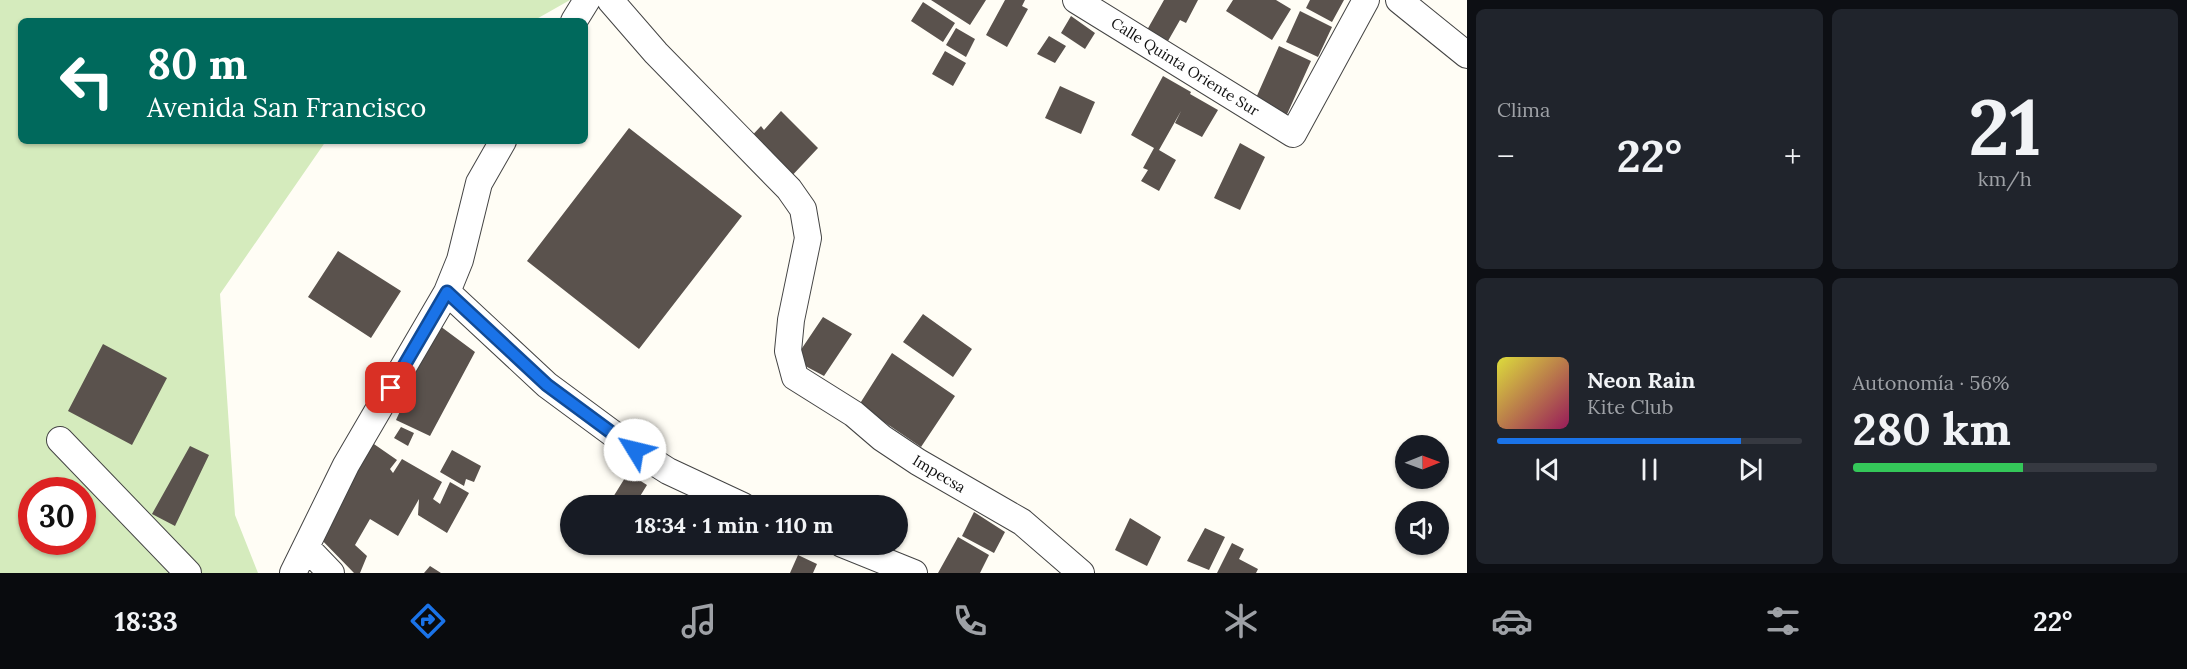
<!DOCTYPE html>
<html lang="es">
<head>
<meta charset="utf-8">
<style>
  body { margin:0; font-family:Lora,serif; background:#20242c; color:#f1f3f6; height:100vh; display:flex; flex-direction:column; font-size:22px; white-space:nowrap }
  * { box-sizing:border-box; margin:0 }
  p { font-size:20px; color:#9ea1a6 }
  .icon { flex:none; width:33px; height:33px; fill:none; stroke:currentColor; stroke-width:2; stroke-linecap:round; stroke-linejoin:round }
  .map { position:relative; flex:1; overflow:hidden }
  .sheet { display:flex; flex-direction:column; gap:9px; padding:9px; background:#0d0f14; width:720px }
  .sheet>* { flex:none }
  .hud { position:absolute; left:18px; top:18px; width:570px; height:126px; border-radius:9px; box-shadow:0 2px 4px #0004; background:#00695c; color:#fff; overflow:hidden }
  .needle { width:39px; rotate:89deg }
  .buttons { position:absolute; left:1395px; top:435px; display:grid; gap:12px }
  .buttons a { display:grid; place-items:center; width:54px; height:54px; border-radius:50%; background:#171b24; box-shadow:0 2px 4px #0004; font-size:30px }
  .speed { position:absolute; left:18px; top:477px; display:flex; gap:12px; font-size:30px; font-weight:700; text-align:center }
  .speed>* { display:grid; place-content:center; width:78px; height:78px; border-radius:50%; background:#171b24; box-shadow:0 2px 4px #0004; line-height:1 }
  .speed .limit { border:9px solid #d22; background:#fff; color:#111 }
  .pin { position:absolute; display:grid; place-items:center; width:51px; height:51px; color:#fff; margin:-26px; border-radius:12px; box-shadow:0 3px 9px #0006 }
  .me { position:absolute; width:66px; margin:-33px; rotate:306deg; stroke-linejoin:round; filter:drop-shadow(0 0 4px #0008) }
  .turn { display:flex; align-items:center; gap:21px; height:126px; padding:0 30px; font-size:27px }
  .turn .icon { width:78px; height:78px; stroke-width:2.5 }
  .turn b { display:block; font-size:42px; line-height:51px }
  .big { font-size:45px; font-weight:700; line-height:1.1 }
  .sheet .widget { flex:1; display:flex; flex-direction:column; justify-content:center; gap:9px; min-width:0; padding:0 21px; border-radius:9px; background:#20242c }
  .sheet .dial { align-items:center; gap:0 }
  .dial b { font-size:78px; line-height:1 }
  .song { display:flex; align-items:center; gap:18px }
  .cover { width:72px; height:72px; border-radius:9px; background:linear-gradient(135deg,hsl(60 70% 55%),hsl(330 70% 35%)) }
  .played { height:6px; border-radius:3px; background:linear-gradient(90deg,#1a73e8 80%,#363941 80%) }
  .keys { display:flex; justify-content:space-around; direction:ltr }
  .heat { display:flex; justify-content:space-between; align-items:center; font-size:33px; direction:ltr }
  .charge { height:9px; border-radius:4px; background:linear-gradient(90deg,#34c759 56%,#363941 0) }
  .sheet .tiles { flex:1; display:grid; gap:9px; grid-template-columns:repeat(2,1fr) }
  .trip { position:absolute; left:560px; top:495px; width:348px; height:60px; border-radius:30px; background:#171b24; box-shadow:0 2px 4px #0004; font-weight:700; line-height:60px; text-align:center }
  .tab-bar { display:flex; height:96px; justify-content:space-around; align-items:center; background:#090b0e; color:#9ea1a6 }
  .tab-bar .icon { width:42px; height:42px }
  .tab-bar .selected { color:#1a73e8 }
  .tab-bar b { font-size:27px; color:#f1f3f6 }
  main { display:flex; flex:1; min-height:0 }
  .map>svg:first-child { display:block }
  .green { fill:#d5ebbd; fill-rule:evenodd }
  .building { fill:#5a524d }
  .lines { fill:none; stroke-linecap:round; stroke-linejoin:round }
  .minor-casing { stroke:#444; stroke-width:28 }
  .minor { stroke:#fff; stroke-width:26 }
  .route-casing { stroke:#114b97; stroke-width:15 }
  .route { stroke:#1a73e8; stroke-width:10 }
  .labels { text-anchor:middle; stroke-width:6; stroke-linejoin:round; paint-order:stroke }
  .street-label { font-size:15px; fill:#111; stroke:#fff }
</style>
</head>
<body>
<main>
<div class="map">
<svg width="1467" height="573" viewBox="0 0 1467 573">
  <rect width="100%" height="100%" fill="#fffdf5"/>
  <path class="green" d="M0,0h570l-37,21h-512v120h305l-106,153 15,221 23,58h-258zM32,490h50v52h-50z"/>
  <path class="building" d="M931,0h55l-16,25z
    M1005,0h20l-3,6 6,3 -21,38 -21,-12z
    M1164,0h34l-12,23 -6,-3 -12,21 -21,-11z
    M1233,0h43l15,9 -19,31 -46,-29z
    M1310,0h34l-12,22 -26,-14z
    M923,2l32,21 -12,19 -32,-21z
    M1300,11l32,16 -14,30 -32,-15z
    M1071,16l24,17 -10,16 -24,-16z
    M956,28l19,11 -9,18 -20,-12z
    M1049,36l17,10 -11,17 -18,-9z
    M1279,46l32,15 -27,60 -32,-14z
    M945,51l21,12 -13,23 -21,-12z
    M1163,76l28,16 -1,2 28,16 -16,27 -27,-14 6,-12 -22,39 17,10 -17,31 -18,-10 7,-11 -5,-2 11,-20 -23,-13z
    M1060,86l35,16 -14,32 -36,-16z
    M781,111l37,37 -31,33 -41,-39 15,-16 3,4z
    M629,128l113,88 -103,133 -112,-88z
    M1240,143l25,14 -25,53 -26,-12z
    M338,251l63,40 -30,47 -63,-41z
    M923,314l49,35 -19,28 -50,-35z
    M823,317l29,17 -28,42 -30,-16z
    M440,326l35,26 -45,84 -34,-16 9,-20 -5,-10z
    M103,344l64,34 -35,67 -64,-34z
    M892,353l63,43 -34,51 -62,-42z
    M401,427l13,6 -6,13 -14,-8z
    M371,442l26,18 -7,9 3,4 9,-14 40,23 -9,17 7,5 10,-22 19,11 -22,40 -29,-18 1,-16 -21,37 -28,-17 -15,26 12,11 -7,17h-6l-38,-39z
    M190,446l19,9 -34,71 -23,-12z
    M452,450l29,16 -7,16 -8,-3 -2,7 -24,-14z
    M628,473l19,12 -13,21h-17l-7,-4z
    M974,512l31,20 -11,21 -32,-17z
    M1130,518l31,19 -14,29 -32,-16z
    M1205,528l20,9 -16,33 -22,-9z
    M958,537l31,18 -9,18h-42z
    M1232,543l12,6 -5,10 19,10 -2,4h-39z
    M798,555l19,9 -4,9h-23z
    M430,566l11,7h-17z"/>
  <g class="lines">
    <g class="minor-casing">
      <path id="minor" d="M610,0l46,53 133,136 14,20 5,29 -17,82 -3,31 7,26 59,37 28,24 36,24 104,60 59,51
        M1076,0l217,134 73,-134
        M1399,0l68,55
        M574,21l13,-21
        M447,292l100,93 88,65 33,21 75,35
        M60,440l128,133
        M842,544l72,29
        M306,547l25,26
        M293,573l53,-108 101,-173 13,-32 19,-77 24,-42"/>
    </g>
    <use href="#minor" class="minor"/>
  </g>
  <g class="lines">
    <g class="route-casing">
      <path id="route" d="M391,388l56,-96 100,93 88,65"/>
    </g>
    <use href="#route" class="route"/>
  </g>
  <g class="labels">
    <g class="street-label">
      <text transform="translate(1185 67) rotate(32)" y="5">Calle Quinta Oriente Sur</text>
      <text transform="translate(939 474) rotate(31)" y="5">Impecsa</text>
    </g>
  </g>
</svg>
<div class="buttons">
<a><svg class="needle" viewBox="-14 -14 28 28"><path d="M0-13l5 13h-10z" fill="#e53935"/><path d="M0 13l5-13h-10z" fill="#9ea1a6"/></svg></a>
<a><svg class="icon" aria-label="sound" viewBox="0 0 24 24"><path d="M4 9h4l5-4v14l-5-4H4zM17 9q2 3 0 6"/></svg></a>
</div>
<div class="speed"><div class="limit">30</div></div>
<div class="pin" style="left:391px;top:388px;background:#d93025"><svg class="icon" aria-label="arrive" viewBox="0 0 24 24"><path d="M6 21V4h12l-3 4 3 4H6"/></svg></div>
<svg class="me" style="left:635px;top:450px" viewBox="-20 -20 40 40"><circle r="19" fill="#fff"/><path d="M0-13L10 11 0 6-10 11z" fill="#1a73e8"/></svg>
<div class="trip">18:34 · 1 min · 110 m</div>
<div class="hud">
<div class="turn"><svg class="icon" aria-label="left" viewBox="0 0 24 24"><path d="M17 20v-9H6M10 6l-5 5 5 5"/></svg><div><b>80 m</b>Avenida San Francisco</div></div>
</div>
</div>
<section class="sheet">
<div class="tiles">
<div class="widget"><p>Clima</p>
<div class="heat"><a>−</a><b class="big">22°</b><a>+</a></div>
</div>
<div class="widget dial"><b>21</b><p>km/h</p></div>
<div class="widget">
<div class="song"><i class="cover"></i><div><b>Neon Rain</b><p>Kite Club</p></div></div>
<div class="played"></div>
<div class="keys"><svg class="icon" aria-label="previous" viewBox="0 0 24 24"><path d="M18 5L8 12l10 7zM5 5v14"/></svg><svg class="icon" aria-label="pause" viewBox="0 0 24 24"><path d="M8 5v14M16 5v14"/></svg><svg class="icon" aria-label="next" viewBox="0 0 24 24"><path d="M6 5l10 7-10 7zM19 5v14"/></svg></div>
</div>
<div class="widget"><p>Autonomía · 56%</p><b class="big">280 km</b><div class="charge"></div></div>
</div>
</section>
</main>
<nav class="tab-bar">
<b>18:33</b>
<svg class="icon selected" aria-label="directions" viewBox="0 0 24 24"><path d="M12 3l9 9-9 9-9-9zM9 14v-3h6M13 9l2 2-2 2"/></svg>
<svg class="icon" aria-label="music" viewBox="0 0 24 24"><path d="M9 18V5l10-2v13"/><circle cx="6" cy="18" r="3"/><circle cx="16" cy="16" r="3"/></svg>
<svg class="icon" aria-label="phone" viewBox="0 0 24 24"><path d="M5 4h4l2 5-3 2q2 4 5 5l2-3 5 2v4C11 20 4 13 5 4z"/></svg>
<svg class="icon" aria-label="climate" viewBox="0 0 24 24"><path d="M12 3v18M4 7l16 10M4 17L20 7"/></svg>
<svg class="icon" aria-label="car" viewBox="0 0 24 24"><path d="M5 17H2v-5l4-1 3-4h7l3 4 3 1v5h-3M9 17h6M6 11h13"/><circle cx="7" cy="17" r="2"/><circle cx="17" cy="17" r="2"/></svg>
<svg class="icon" aria-label="filters" viewBox="0 0 24 24"><path d="M4 7h16M4 17h16"/><circle cx="9" cy="7" r="2"/><circle cx="15" cy="17" r="2"/></svg>
<b>22°</b>
</nav>
</body>
</html>
